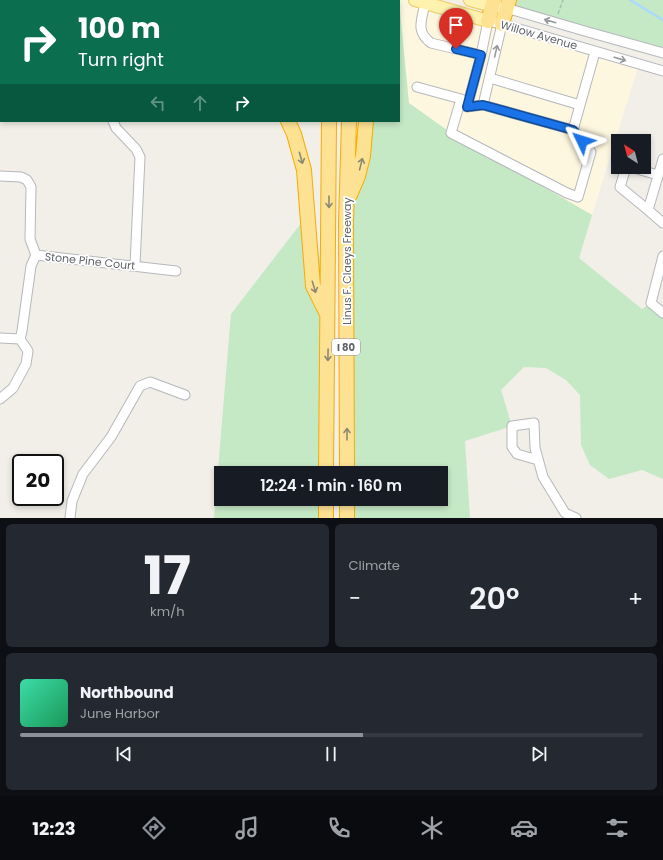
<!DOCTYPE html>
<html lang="en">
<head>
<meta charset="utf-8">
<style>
  body { margin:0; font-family:Poppins,sans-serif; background:#242831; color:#f1f3f6; height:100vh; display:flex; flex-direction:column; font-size:15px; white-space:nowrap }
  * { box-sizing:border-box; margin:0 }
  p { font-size:13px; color:#9ea1a6 }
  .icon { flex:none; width:22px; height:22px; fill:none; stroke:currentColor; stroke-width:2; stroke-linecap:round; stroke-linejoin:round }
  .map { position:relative; height:518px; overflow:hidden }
  .sheet { display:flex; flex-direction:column; gap:6px; padding:6px; background:#0d0f14; flex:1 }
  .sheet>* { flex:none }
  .guide { position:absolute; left:0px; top:0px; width:400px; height:122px; box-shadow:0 2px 6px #0003; background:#0b6e4f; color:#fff; overflow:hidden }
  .needle { width:26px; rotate:324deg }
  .fabs { position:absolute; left:611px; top:134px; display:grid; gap:8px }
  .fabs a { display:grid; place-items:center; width:40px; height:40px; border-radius:0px; background:#171b24; box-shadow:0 2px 6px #0003; font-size:20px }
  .speed { position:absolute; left:12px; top:454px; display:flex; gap:8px; font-size:20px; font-weight:700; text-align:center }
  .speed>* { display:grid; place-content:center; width:52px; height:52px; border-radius:50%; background:#171b24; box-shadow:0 2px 6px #0003; line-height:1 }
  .speed .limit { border:2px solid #111; border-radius:6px; background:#fff; color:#111 }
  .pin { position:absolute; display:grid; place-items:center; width:34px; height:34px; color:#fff; margin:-41px -17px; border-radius:50% 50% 50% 0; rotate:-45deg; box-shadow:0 0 4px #0007 }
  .pin .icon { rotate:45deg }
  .me { position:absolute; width:44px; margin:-22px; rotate:311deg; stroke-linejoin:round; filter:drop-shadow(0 0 3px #0008) }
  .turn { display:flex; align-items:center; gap:14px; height:84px; padding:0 12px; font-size:18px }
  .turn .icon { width:52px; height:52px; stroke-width:2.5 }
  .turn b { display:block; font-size:28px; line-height:34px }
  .lanes { display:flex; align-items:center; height:38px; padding:0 12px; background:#0003; justify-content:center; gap:20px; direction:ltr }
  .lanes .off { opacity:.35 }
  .big { font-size:30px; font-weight:600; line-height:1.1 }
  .sheet .card { flex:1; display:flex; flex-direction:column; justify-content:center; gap:6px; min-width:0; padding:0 14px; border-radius:6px; background:#242831 }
  .sheet .dial { align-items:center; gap:0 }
  .dial b { font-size:52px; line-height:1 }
  .song { display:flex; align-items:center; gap:12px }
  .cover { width:48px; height:48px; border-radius:6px; background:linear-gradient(135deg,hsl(160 70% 55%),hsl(150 70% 35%)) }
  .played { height:4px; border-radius:2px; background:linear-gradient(90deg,#8c9099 55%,#363941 55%) }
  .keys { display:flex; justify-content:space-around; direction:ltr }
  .heat { display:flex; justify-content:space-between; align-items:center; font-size:22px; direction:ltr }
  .sheet .tiles { flex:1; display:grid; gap:6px; grid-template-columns:1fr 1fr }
  .card:last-child { grid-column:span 2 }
  .trip { position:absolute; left:214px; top:466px; width:234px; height:40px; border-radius:0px; background:#171b24; box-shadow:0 2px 6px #0003; font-weight:600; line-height:40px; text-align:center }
  .tabs { display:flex; height:64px; justify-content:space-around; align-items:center; background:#090b0e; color:#9ea1a6 }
  .tabs .icon { width:28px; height:28px }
  .tabs .active { color:#8c9099 }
  .tabs b { font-size:18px; color:#f1f3f6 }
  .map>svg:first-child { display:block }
  .commercial { fill:#fef7e0 }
  .green { fill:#c5e8c5 }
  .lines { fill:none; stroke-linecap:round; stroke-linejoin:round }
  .stream { stroke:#aadaff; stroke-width:2.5 }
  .minor-casing { stroke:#b5b8bc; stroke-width:11 }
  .major-casing { stroke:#f2c960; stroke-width:14 }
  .highway-casing { stroke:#f9ab00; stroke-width:16 }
  .path { stroke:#9cc7a9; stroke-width:1.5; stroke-dasharray:4 2; stroke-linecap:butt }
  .minor { stroke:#fff; stroke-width:9 }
  .major { stroke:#fff2af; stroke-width:12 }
  .highway { stroke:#fde293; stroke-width:14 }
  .oneway { stroke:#979a9d }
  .oneway2 { stroke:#8e8975 }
  .route-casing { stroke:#114b97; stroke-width:10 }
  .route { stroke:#1a73e8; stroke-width:7 }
  .labels { text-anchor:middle; stroke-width:3.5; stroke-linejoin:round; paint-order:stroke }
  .shield { fill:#fff; stroke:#8f9295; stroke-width:1 }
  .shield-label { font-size:10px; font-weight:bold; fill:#5f6368 }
  .street-label { font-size:11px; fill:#5f6368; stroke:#fff }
</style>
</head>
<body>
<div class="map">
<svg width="663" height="518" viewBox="0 0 663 518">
  <rect width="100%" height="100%" fill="#f1efe8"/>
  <path class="commercial" d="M399,0h16l224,64 -47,151 -141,-82 -42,-30z"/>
  <path class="green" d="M509,0h154v53l-157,-45z
    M399,2l10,101 42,30 141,82 -13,43 63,51 9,-6 12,10v166l-21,-9 -33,9 -19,-14 -9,-20 -1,-50 -14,-15 -20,-12 -22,-1 -23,23 11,36 -47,15 5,77h-123v-19h94v-26h-94l-1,-251 20,-101h33z
    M312,209l17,109 -2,155h-106v26h105v19h-112l17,-204z"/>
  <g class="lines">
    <path class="stream" d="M630,0l33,20"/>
    <g class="minor-casing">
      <path id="minor" d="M257,0l2,1
        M290,1l1,-1
        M425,3c-3,17 -10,28 6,40l50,12
        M493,6l13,2 82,24 75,21
        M0,75l1,-1
        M490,78l90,27
        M417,87l44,12 6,8 16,-2 90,25 22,-78
        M461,99l-10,34 116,60 11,4 13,-45 -18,-22
        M483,105l19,-81
        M467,107l14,-52 7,-34 14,3 161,47
        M113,121l3,7 20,21 4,8 -5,108
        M663,159l-15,51 15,13
        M626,167l-6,20 28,23
        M630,167l28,8
        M0,176l21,1 6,3 4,7 -1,52 6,16 140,16
        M663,256l-12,47 12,10
        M0,338l20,1 8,12 -2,13 -13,24 -13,11
        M20,339l2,-8 9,-65 5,-11
        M538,460l-21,-6 -5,-7v-21l22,-3 1,25 8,29 22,36 11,5
        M70,518l2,-17 11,-27 28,-37 29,-51 10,-4 35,13"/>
    </g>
    <g class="major-casing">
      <path id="major" d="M415,0l73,21
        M470,0l23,6"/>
    </g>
    <g class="highway-casing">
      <path id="highway" d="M178,0l2,1
        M330,0v1
        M352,1v-1
        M378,1v-1
        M488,21l6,-21
        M502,24l7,-24
        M288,121l6,13 10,36 9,116 14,28
        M350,195l8,-19 5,-20 3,-35
        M326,473l3,-352
        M347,473l-1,-251 3,-101
        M347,499v19
        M326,518v-19"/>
    </g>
    <path class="path" d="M558,14l5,-14"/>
    <use href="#minor" class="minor"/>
    <use href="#major" class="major"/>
    <use href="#highway" class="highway"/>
  </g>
  <defs><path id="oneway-shaft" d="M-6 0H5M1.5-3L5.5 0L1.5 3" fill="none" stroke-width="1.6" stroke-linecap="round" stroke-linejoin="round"/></defs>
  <g class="oneway">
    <use href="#oneway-shaft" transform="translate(550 21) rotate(-164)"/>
    <use href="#oneway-shaft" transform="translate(496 51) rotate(-77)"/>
    <use href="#oneway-shaft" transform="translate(620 59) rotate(16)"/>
  </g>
  <g class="oneway2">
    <use href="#oneway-shaft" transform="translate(301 158) rotate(74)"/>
    <use href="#oneway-shaft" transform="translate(361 164) rotate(-76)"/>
    <use href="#oneway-shaft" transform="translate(329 202) rotate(90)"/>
    <use href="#oneway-shaft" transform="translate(314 287) rotate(73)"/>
    <use href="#oneway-shaft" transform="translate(328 355) rotate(91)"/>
    <use href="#oneway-shaft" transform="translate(347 434) rotate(-90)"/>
  </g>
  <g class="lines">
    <g class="route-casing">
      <path id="route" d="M456,49l25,6 -14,52 16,-2 90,25 9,11"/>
    </g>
    <use href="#route" class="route"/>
  </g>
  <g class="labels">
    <rect class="shield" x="332" y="339" width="28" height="16" rx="3"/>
    <g class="shield-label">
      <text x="346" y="351">I 80</text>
    </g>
    <g class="street-label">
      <text transform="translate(539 35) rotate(16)" y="4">Willow Avenue</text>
      <text transform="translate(90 261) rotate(6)" y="4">Stone Pine Court</text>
      <text transform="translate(347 261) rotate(-90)" y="4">Linus F. Claeys Freeway</text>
    </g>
  </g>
</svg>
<div class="fabs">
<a><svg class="needle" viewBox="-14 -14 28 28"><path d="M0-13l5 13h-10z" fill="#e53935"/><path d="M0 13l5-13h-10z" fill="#9ea1a6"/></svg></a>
</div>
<div class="speed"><div class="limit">20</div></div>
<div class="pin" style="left:456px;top:49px;background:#d93025"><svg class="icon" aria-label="arrive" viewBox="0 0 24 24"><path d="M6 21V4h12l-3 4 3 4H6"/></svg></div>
<svg class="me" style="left:582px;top:141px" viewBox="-20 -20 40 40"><path d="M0-17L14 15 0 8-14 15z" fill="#1a73e8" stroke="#fff" stroke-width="4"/></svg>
<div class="trip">12:24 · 1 min · 160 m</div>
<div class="guide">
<div class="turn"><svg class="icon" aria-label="right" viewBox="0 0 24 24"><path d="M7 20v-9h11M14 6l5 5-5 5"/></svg><div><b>100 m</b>Turn right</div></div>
<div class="lanes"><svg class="icon off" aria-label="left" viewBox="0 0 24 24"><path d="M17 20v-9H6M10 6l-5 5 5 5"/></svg><svg class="icon off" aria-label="ahead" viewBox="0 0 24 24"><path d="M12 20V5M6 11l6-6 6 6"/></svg><svg class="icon" aria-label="right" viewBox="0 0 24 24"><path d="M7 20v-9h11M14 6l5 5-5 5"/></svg></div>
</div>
</div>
<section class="sheet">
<div class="tiles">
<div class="card dial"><b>17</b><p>km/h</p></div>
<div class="card"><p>Climate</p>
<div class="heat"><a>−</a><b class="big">20°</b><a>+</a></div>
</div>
<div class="card">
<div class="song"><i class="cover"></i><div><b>Northbound</b><p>June Harbor</p></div></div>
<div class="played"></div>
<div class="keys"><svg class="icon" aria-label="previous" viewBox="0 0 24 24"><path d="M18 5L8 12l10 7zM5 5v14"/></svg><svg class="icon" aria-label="pause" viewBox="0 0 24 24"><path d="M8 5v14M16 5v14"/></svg><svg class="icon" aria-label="next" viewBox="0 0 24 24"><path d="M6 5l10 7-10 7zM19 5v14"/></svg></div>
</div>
</div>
</section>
<nav class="tabs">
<b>12:23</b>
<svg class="icon active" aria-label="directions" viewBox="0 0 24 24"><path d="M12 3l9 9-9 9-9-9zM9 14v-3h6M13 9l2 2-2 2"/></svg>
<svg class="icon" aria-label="music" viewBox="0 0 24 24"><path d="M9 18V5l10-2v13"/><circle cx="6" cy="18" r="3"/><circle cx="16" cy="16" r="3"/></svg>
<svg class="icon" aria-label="phone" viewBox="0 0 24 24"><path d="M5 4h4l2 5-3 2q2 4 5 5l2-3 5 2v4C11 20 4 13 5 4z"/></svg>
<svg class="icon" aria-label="climate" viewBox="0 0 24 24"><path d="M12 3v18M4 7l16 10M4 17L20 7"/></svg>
<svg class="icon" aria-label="car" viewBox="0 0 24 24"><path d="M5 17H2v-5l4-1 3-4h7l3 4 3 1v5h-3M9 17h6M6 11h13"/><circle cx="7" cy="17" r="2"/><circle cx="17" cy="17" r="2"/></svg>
<svg class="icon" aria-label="filters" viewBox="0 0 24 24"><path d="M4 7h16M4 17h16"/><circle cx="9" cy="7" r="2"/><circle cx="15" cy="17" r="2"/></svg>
</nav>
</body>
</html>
